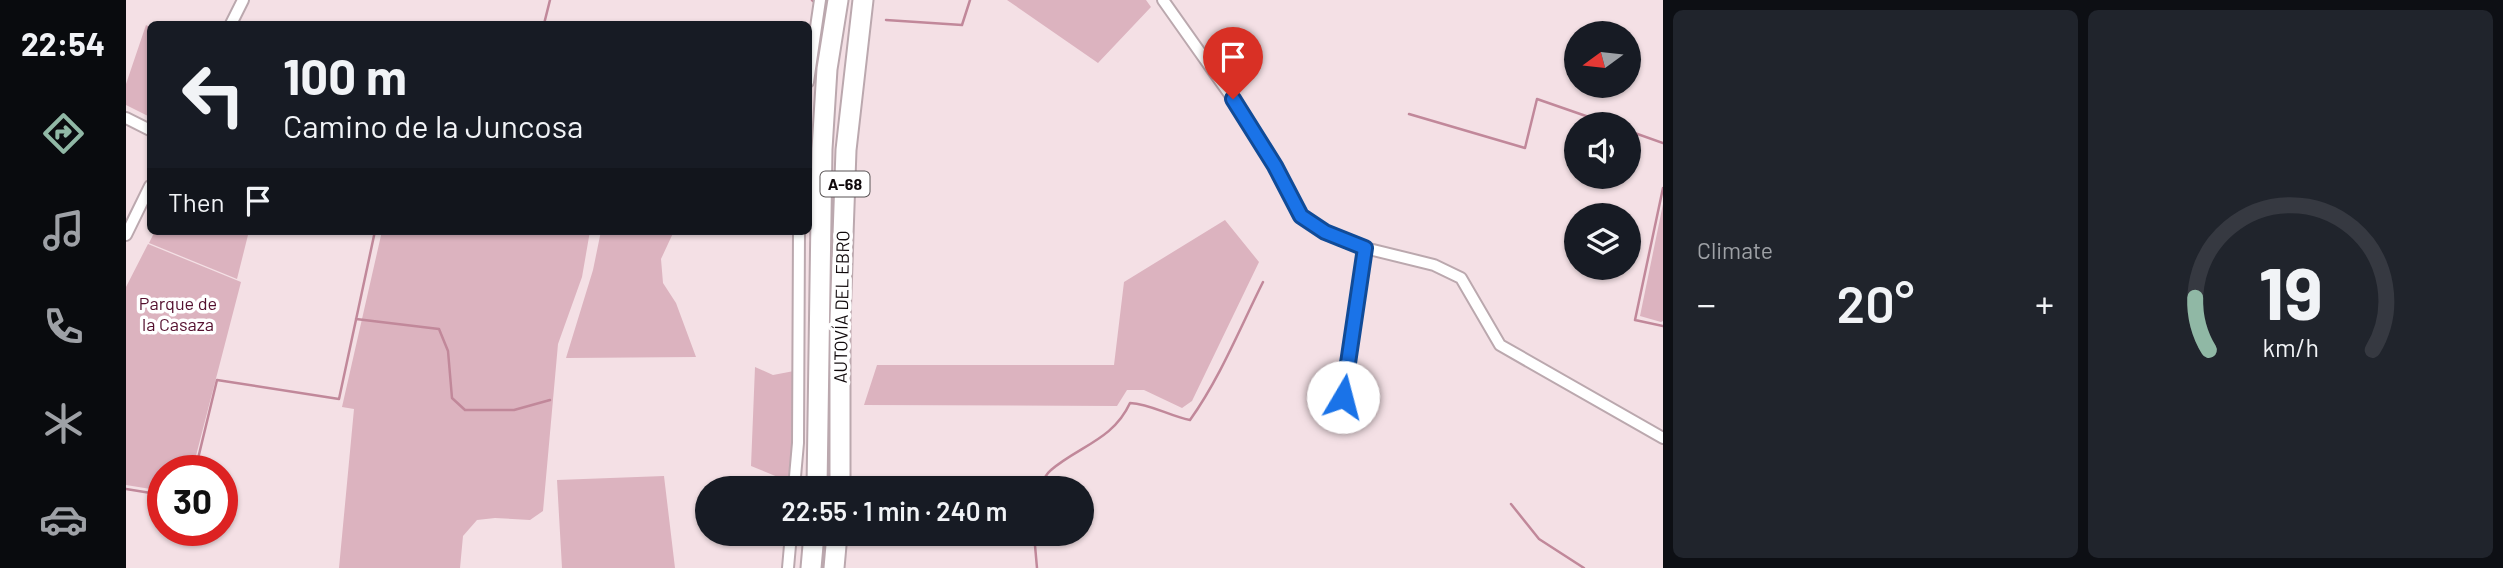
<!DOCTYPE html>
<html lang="en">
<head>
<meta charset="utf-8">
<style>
  body { margin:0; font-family:Barlow,sans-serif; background:#20242c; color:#f1f3f6; height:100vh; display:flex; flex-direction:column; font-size:26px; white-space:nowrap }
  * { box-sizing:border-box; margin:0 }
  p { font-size:23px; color:#9ea1a6 }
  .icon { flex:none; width:38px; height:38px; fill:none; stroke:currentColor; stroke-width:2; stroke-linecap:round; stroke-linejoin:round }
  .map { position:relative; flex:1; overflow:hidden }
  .details { display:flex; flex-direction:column; gap:10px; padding:10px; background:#0d0f14; width:840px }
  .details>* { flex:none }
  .hud { position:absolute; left:21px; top:21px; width:665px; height:214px; border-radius:10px; box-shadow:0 2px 5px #0004; background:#171b24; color:#f1f3f6; overflow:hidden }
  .needle { width:46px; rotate:255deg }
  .buttons { position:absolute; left:1438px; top:21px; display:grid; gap:14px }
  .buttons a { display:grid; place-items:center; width:77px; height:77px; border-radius:50%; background:#171b24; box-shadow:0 2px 5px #0004; font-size:35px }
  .speed { position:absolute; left:21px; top:455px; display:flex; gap:14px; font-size:35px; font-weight:700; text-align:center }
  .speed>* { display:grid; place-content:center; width:91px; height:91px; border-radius:50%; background:#171b24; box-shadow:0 2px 5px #0004; line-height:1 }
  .speed .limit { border:10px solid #d22; background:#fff; color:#111 }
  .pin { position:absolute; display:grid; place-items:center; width:60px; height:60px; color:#fff; margin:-72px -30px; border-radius:50% 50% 50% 0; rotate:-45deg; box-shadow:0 0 7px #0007 }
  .pin .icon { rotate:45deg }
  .me { position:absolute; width:77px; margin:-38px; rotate:8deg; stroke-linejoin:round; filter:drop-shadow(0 0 5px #0008) }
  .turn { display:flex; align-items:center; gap:24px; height:147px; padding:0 21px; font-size:32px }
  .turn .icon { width:91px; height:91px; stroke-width:2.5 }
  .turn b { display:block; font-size:49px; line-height:60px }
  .then { display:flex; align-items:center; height:66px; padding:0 21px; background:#0003; gap:14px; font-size:26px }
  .big { font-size:52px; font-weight:600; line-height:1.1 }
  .details .card { flex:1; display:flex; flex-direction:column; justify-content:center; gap:10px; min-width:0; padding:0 24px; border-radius:10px; background:#20242c }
  .details .dial { align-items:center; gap:0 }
  .dial svg { height:182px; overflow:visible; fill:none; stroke:#363941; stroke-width:7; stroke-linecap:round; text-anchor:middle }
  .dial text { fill:#f1f3f6; stroke:none }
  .heat { display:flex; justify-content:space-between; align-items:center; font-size:38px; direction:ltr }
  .details .tiles { flex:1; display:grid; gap:10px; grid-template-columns:repeat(2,1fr) }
  .trip { position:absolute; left:569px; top:476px; width:399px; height:70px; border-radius:35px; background:#171b24; box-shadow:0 2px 5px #0004; font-weight:600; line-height:70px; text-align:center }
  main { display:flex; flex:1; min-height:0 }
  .menu { display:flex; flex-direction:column; width:126px; justify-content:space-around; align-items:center; background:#090b0e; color:#9ea1a6 }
  .menu .icon { width:49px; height:49px }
  .menu .selected { color:#90b8a5 }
  .menu b { font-size:32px; color:#f1f3f6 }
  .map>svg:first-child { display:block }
  .green { fill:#dcb3bf }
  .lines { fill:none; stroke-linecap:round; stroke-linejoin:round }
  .stream { stroke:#c1889a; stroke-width:2.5 }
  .street-casing { stroke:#bba8ae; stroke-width:14 }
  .highway-casing { stroke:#bba8ae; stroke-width:23 }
  .street { stroke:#fff; stroke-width:10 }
  .highway { stroke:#fff; stroke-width:19 }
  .route-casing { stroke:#114b97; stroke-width:18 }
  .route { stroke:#1a73e8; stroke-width:12 }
  .labels { text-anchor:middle; stroke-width:7; stroke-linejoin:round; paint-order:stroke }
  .shield { fill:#fff; stroke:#585354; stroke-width:2 }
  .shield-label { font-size:16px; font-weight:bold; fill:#10090b }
  .park-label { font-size:18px; fill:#55112f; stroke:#fff }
  .street-label { font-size:18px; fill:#10090b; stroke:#fff }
</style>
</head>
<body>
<main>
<nav class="menu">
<b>22:54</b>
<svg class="icon selected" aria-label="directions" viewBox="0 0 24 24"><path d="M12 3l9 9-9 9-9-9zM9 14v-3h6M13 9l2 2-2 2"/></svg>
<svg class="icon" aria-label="music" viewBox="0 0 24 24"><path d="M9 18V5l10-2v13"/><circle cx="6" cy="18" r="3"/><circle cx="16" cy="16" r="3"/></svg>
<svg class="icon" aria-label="phone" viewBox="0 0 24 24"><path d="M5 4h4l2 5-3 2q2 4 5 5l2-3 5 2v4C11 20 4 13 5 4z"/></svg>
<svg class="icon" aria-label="climate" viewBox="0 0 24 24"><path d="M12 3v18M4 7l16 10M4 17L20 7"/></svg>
<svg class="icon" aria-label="car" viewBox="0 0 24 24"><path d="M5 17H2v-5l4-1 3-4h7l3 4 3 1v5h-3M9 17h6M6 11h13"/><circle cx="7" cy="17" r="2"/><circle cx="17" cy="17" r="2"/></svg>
</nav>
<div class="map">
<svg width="1537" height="568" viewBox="0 0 1537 568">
  <rect width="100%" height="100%" fill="#f4e0e5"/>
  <path class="green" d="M881,0h139l5,7 -53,56z
    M20,25l4,2v90l-24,-12v-21z
    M1537,204v117l-2,1 -21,-6z
    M1099,220l34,42 -67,139 -10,7 -38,-18h-17l-10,16 -253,-1 13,-40h237l10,-83z
    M29,231h94l-12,48 -88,-36z
    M256,231h208l-8,46 -24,67 -15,167 -13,9 -35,-2 -18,2 -14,16 -3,32h-121l15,-159 -12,-2z
    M475,231h73l-13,28 2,24 13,20 20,54 -130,1 27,-88z
    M22,244l93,38 -49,189h-29v20l-37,-6v-198z
    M629,367l18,8 21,-4 -4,111 -39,-16z
    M538,476l11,92h-113l-5,-88z"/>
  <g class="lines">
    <path class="stream" d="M686,0l1,1
      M760,20l76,5 8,-25
      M418,24l6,-24
      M1283,114l116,34 12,-49 72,25
      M1503,131l34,12
      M1537,188l-28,132 28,6
      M230,319l83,10 9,22 4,47 13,12h49l36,-10
      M69,471l22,-91 122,19 36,-168
      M913,488c3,-6 7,-14 12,-18 28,-24 62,-30 79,-67 21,1 39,13 60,17 30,-42 50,-92 73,-138
      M0,489l37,6
      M1385,504l28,35 45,29
      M908,534l3,34"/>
    <g class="street-casing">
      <path id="street" d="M1037,0l70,99 42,67 26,50 24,15 40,17 69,17 27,13 39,67 163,93
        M105,24l12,-24
        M682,82l12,-82
        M0,118l24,12
        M0,235l24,-49
        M1217,397l22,-149
        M668,488l4,-45 1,-212
        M662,568l3,-34"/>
    </g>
    <g class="highway-casing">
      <path id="highway" d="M691,488l5,-339 5,-80 11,-69
        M714,488v-167l6,-171 17,-150
        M685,568l3,-34
        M708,568l3,-34"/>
    </g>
    <use href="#street" class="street"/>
    <use href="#highway" class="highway"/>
  </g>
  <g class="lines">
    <g class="route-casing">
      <path id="route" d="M1107,99l42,67 26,50 24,16 40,16 -22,149"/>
    </g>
    <use href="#route" class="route"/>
  </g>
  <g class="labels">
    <rect class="shield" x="694.5" y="171.5" width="49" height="25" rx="5"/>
    <g class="shield-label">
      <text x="719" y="190">A-68</text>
    </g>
    <g class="park-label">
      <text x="52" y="310">Parque de<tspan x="52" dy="21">la Casaza</tspan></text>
    </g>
    <g class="street-label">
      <text transform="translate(716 307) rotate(-89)" y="6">AUTOVÍA DEL EBRO</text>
    </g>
  </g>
</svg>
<div class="buttons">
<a><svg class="needle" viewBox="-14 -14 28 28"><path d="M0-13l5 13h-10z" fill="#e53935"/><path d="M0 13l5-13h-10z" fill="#9ea1a6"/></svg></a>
<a><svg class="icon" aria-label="sound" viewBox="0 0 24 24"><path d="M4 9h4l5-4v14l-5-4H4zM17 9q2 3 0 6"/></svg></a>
<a><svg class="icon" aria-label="layers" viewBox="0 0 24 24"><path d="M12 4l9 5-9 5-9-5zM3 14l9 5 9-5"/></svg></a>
</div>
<div class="speed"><div class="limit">30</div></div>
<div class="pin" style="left:1107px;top:99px;background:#d93025"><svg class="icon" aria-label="arrive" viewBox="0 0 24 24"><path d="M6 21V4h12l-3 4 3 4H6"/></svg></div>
<svg class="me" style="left:1217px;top:397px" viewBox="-20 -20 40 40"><circle r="19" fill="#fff"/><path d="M0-13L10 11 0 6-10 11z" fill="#1a73e8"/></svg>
<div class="trip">22:55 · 1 min · 240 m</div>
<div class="hud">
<div class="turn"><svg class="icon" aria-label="left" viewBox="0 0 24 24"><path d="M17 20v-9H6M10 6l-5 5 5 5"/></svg><div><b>100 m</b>Camino de la Juncosa</div></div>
<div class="then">Then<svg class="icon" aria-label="arrive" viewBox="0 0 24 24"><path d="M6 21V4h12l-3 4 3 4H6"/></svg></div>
</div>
</div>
<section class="details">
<div class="tiles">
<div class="card"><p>Climate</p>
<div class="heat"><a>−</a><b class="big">20°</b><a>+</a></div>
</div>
<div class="card dial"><svg viewBox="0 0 100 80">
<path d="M14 69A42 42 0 1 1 86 69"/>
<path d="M14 69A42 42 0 0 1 8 46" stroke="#90b8a5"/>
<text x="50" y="56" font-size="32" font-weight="700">19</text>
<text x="50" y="72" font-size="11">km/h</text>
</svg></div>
</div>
</section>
</main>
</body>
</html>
